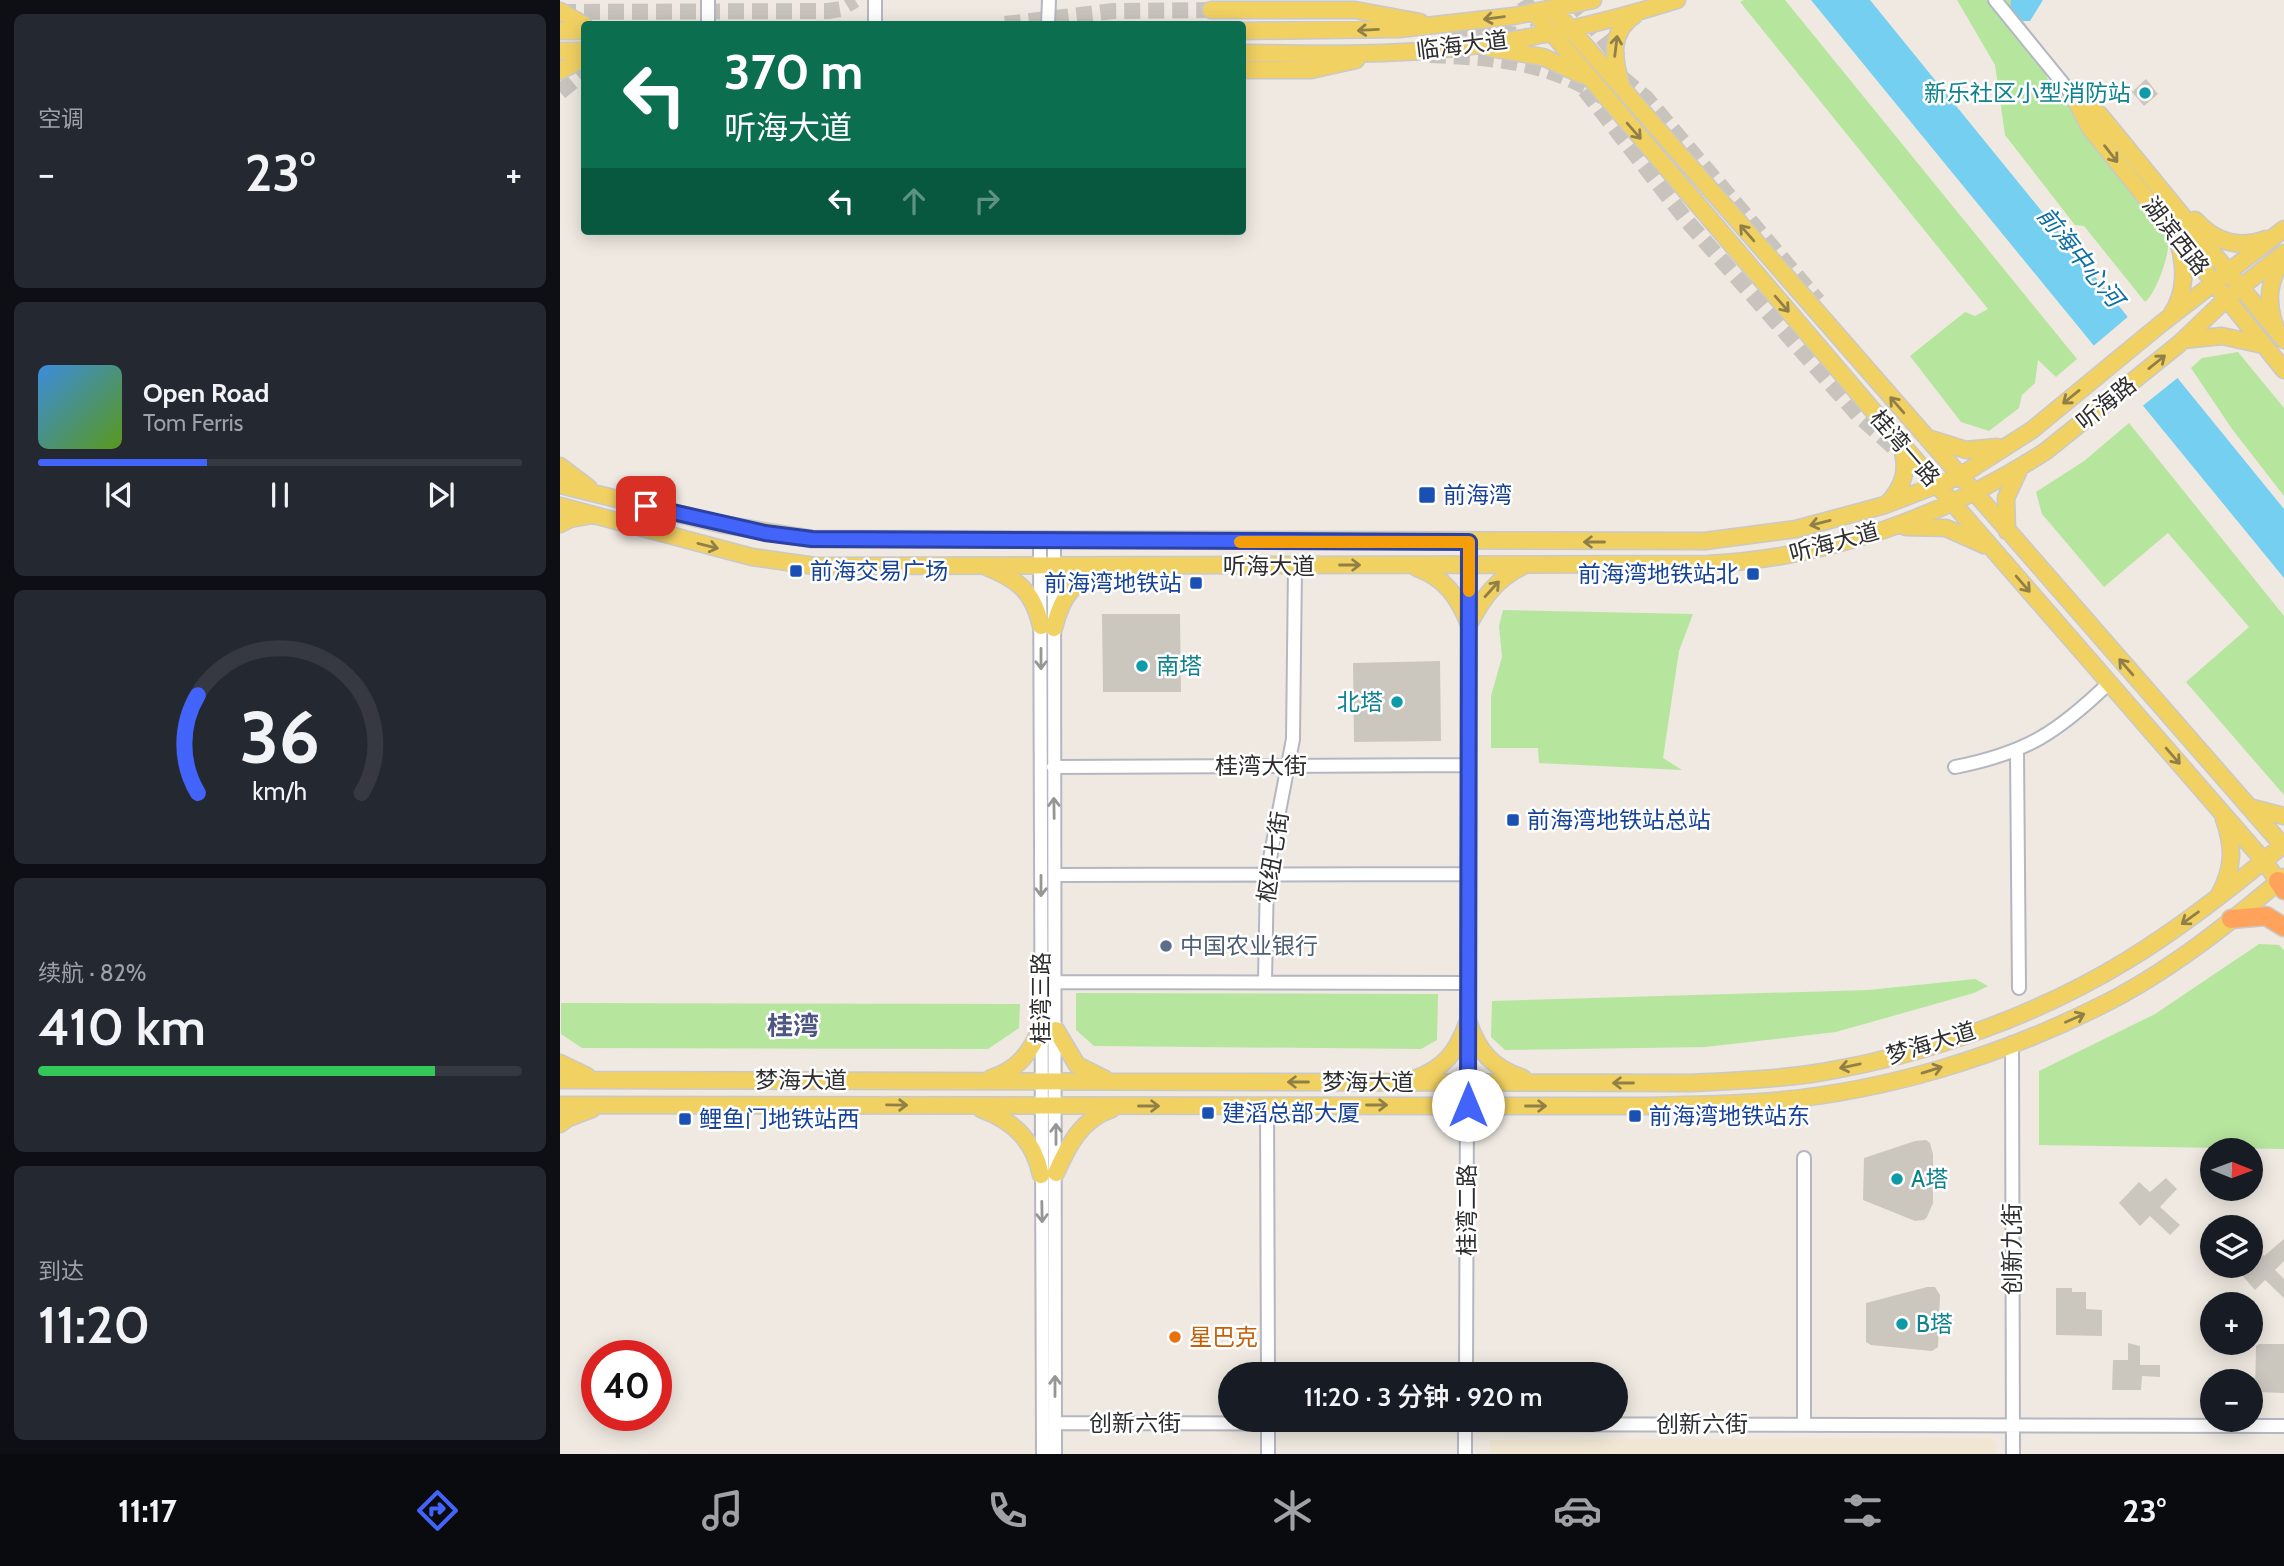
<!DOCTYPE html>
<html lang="zh">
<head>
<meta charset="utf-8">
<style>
  body { margin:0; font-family:Cabin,"Noto Sans SC",sans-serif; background:#242831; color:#f1f3f6; height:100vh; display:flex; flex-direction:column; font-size:26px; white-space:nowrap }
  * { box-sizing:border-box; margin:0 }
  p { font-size:23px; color:#9ea1a6 }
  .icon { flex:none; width:38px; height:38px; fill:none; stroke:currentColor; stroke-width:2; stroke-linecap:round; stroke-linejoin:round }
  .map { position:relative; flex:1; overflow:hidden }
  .side { display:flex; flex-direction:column; gap:14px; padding:14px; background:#0d0f14; width:560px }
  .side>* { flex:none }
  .top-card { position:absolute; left:21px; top:21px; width:665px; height:214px; border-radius:7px; box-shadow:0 4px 18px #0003; background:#0b6e4f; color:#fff; overflow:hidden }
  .needle { width:46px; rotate:91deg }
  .fabs { position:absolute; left:1640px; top:1138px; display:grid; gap:14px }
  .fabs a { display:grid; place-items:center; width:63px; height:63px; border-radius:50%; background:#171b24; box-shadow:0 4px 18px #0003; font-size:35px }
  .speed { position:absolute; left:21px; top:1340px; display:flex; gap:14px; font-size:35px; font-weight:700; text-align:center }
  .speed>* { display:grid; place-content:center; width:91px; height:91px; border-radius:50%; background:#171b24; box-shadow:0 4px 18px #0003; line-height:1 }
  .speed .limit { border:10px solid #d22; background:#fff; color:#111 }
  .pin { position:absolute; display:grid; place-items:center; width:60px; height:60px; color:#fff; margin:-30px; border-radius:14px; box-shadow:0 4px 10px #0006 }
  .me { position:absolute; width:77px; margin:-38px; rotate:0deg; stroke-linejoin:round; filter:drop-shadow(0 0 5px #0008) }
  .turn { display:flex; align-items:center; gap:24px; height:147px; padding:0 28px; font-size:32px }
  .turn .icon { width:91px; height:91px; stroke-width:2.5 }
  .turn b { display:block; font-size:49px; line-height:60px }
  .lanes { display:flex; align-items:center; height:66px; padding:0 28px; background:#0003; justify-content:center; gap:35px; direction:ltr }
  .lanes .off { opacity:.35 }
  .big { font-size:52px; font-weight:600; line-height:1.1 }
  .side .card { flex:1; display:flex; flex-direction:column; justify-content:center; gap:10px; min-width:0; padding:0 24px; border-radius:10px; background:#242831 }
  .side .dial { align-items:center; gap:0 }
  .dial svg { height:182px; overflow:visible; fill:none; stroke:#363941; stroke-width:7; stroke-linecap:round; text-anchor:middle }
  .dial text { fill:#f1f3f6; stroke:none }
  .song { display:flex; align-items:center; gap:21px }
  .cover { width:84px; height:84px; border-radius:10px; background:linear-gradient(135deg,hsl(210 70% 55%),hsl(90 70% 35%)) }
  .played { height:7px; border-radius:4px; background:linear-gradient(90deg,#4264fb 35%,#363941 35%) }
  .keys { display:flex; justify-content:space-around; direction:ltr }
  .heat { display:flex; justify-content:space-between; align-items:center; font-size:38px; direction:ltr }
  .charge { height:10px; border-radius:5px; background:linear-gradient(90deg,#34c759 82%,#363941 0) }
  .trip { position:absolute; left:658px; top:1362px; width:410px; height:70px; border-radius:35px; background:#171b24; box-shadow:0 4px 18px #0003; font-weight:600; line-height:70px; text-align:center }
  .menu { display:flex; height:112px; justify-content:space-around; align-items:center; background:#090b0e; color:#9ea1a6 }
  .menu .icon { width:49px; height:49px }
  .menu .selected { color:#4264fb }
  .menu b { font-size:32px; color:#f1f3f6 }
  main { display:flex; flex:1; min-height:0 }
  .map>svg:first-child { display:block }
  .education { fill:#f0e6d1 }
  .green { fill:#b6e59e }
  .water { fill:#75cff0 }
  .pier { fill:#efe9e1 }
  .building { fill:#cbc7bf }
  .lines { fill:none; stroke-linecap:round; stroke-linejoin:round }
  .major-tunnel { stroke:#c8c4bd; stroke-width:16; stroke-dasharray:16 8; stroke-linecap:butt }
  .minor-casing { stroke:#b4b7c1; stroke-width:16 }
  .major-casing { stroke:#c9c9c9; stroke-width:19 }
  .highway-casing { stroke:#c9c9c9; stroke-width:21 }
  .minor { stroke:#fff; stroke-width:12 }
  .major { stroke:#f2d163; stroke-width:16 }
  .highway { stroke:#ffa35c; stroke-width:18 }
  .major-bridge-casing { stroke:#c9c9c9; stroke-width:19; stroke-linecap:butt }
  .major-bridge { stroke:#f2d163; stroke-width:16 }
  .oneway { stroke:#908048 }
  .oneway2 { stroke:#969696 }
  .route-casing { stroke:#2b41a3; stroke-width:18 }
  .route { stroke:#4264fb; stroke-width:12 }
  .slow { stroke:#f59e0b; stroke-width:12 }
  .culture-dot { fill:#0f9aa8; stroke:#fff; stroke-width:2.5 }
  .transit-dot { fill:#1a4fb4; stroke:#fff; stroke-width:2.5 }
  .service-dot { fill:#5c6f8a; stroke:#fff; stroke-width:2.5 }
  .food-dot { fill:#e8710a; stroke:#fff; stroke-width:2.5 }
  .labels { text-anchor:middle; stroke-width:5; stroke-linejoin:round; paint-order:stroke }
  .street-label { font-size:23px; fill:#2e2e2e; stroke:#fff }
  .culture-label { font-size:23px; fill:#0d838f; stroke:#fff; text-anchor:start }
  .transit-label { font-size:23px; fill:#164399; stroke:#fff; text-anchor:start }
  .service-label { font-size:23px; fill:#4e5e75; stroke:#fff; text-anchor:start }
  .food-label { font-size:23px; fill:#c56008; stroke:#fff; text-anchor:start }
  .water-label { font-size:24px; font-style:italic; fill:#0d6fa3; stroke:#fff }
  .quarter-label { font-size:26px; font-weight:bold; fill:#4d5680; stroke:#fff }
</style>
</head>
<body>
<main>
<section class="side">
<div class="card"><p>空调</p>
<div class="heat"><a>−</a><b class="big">23°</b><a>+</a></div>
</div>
<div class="card">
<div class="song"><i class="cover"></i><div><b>Open Road</b><p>Tom Ferris</p></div></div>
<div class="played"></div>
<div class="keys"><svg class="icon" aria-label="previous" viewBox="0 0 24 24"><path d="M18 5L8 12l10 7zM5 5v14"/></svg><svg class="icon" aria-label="pause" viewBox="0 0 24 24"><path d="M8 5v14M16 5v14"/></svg><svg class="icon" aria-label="next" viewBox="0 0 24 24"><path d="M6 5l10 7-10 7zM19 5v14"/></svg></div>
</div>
<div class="card dial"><svg viewBox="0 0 100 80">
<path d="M14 69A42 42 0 1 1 86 69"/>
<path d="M14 69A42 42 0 0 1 14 26" stroke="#4264fb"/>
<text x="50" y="56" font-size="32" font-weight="700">36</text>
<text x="50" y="72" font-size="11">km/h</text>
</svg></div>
<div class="card"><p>续航 · 82%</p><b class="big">410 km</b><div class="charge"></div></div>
<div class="card"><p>到达</p><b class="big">11:20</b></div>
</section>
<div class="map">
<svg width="1724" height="1454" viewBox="0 0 1724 1454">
  <rect width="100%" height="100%" fill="#efe9e1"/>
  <path class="education" d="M1431,1438l5,6v10h-506v-14z"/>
  <path class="green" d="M1184,0h41l292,359 -21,18 -18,-17 -3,23 -13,12 -3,13 -30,23 -28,-9 -51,-66 55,-44 10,4 13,-7 -248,-307z
    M1397,0h54v13l12,8 21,27v17l3,13 121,154c5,14 -11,61 -23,70l-61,-76 -9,-1 -70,-90 -10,-70z
    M1678,352l46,56v88l-52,-67 -41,-61 11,-10z
    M1569,423l155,193v179l-98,-113 63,-55 -81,-94 -64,54 -62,-73 -6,-22 48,-31z
    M943,610l190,4 -14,37 -16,107 19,12 -143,-7 -1,-15h-47v-52l11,-39 -3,-31z
    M1699,944l20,1 5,5v199l-245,-4v-74l116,-57z
    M1415,979l13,7 -14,7 -138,39 -131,15 -200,3 -14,-13 1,-36 377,-11z
    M516,993l362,1 -1,46 -16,9 -327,-3 -18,-16z
    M1,1003l459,1 -1,24 -31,21 -406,-1 -21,-14z"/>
  <path class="water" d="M1251,0h59l414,509v69z
    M1451,0h32l-13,21h-7l-13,-8z"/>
  <path class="pier" d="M1570,315l50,61 -40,32 -49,-60z"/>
  <path class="building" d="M1586,79l12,15 -14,12 -12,-14z
    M542,614h78l1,78h-78z
    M880,661l1,80 -87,1 -1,-79z
    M1366,1140l4,3 3,11v49l-6,14 -3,3 -9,1 -52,-21 1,-42 51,-17z
    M1606,1178l11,11 -17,18 20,18 -10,10 -20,-19 -10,10 -21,-23 20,-21 11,10z
    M1724,1239v22l-9,9 9,9v19l-19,-18 -10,10 -22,-25h17v-22l14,13z
    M1367,1287h8l5,8 -2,52 -6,4 -61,-6 -5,-3v-39z
    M1496,1288h16v4h14v17l16,1v26l-46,-1z
    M1568,1343l12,3v19h20v12l-18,-1 -1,14h-29l1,-30h15z
    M1699,1344h25v49l-29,-1 1,-46z"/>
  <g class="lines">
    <path class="major-tunnel" d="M964,0l14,23
      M1013,0l46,59
      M0,12l268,-1 12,-2 15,-9
      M445,24l108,-13 98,-1
      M892,27l75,9
      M999,44l50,23 37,31 172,203
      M870,55c65,3 117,6 173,42
      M1025,90l103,132 170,193 50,45
      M0,92l24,-20"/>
    <g class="minor-casing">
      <path id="minor" d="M1435,0l79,97
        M148,24v-24
        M315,24v-24
        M488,24l1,-24
        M480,541l3,913
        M494,542l1,912
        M1457,751l2,237
        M493,767l416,-2
        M1395,767c71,-14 102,-34 154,-84
        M495,875l413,-1
        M495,982l413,1
        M705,982l2,-108 26,-135 2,-173
        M1452,1043l1,411
        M707,1106l1,268
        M1244,1158v267
        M906,1374l3,-832
        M708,1419v35
        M495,1423l1229,3
        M905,1454v-35"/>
    </g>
    <g class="major-casing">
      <path id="major" d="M993,9l731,838
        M651,10h144l65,12
        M0,11l24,14
        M974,12l364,428 366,421 14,20
        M0,31h24
        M682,31l157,-2 115,-13 79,-16
        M930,48l53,9 39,18
        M0,51h24
        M682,53c47,0 94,2 140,0 99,-3 201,-23 295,-53
        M682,70h69l45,-10
        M0,71l24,-13
        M1061,84c-8,-27 -12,-52 15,-70
        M1514,97l16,31 194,242
        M1517,99l23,16 184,225
        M1635,220c20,22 43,29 71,19
        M1611,315c15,-21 15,-49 7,-73
        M1715,326c-9,-27 -6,-43 7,-68
        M1623,340l39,-4 41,9
        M1619,344l47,-45 58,-46
        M1371,439l35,11 31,-3
        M0,466l29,22
        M0,485l160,39 92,15 893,2 91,-12 89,-24 75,-29 72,-46 130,-107 122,-94
        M1327,504c17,-17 22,-35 14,-59
        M0,506l192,51 63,9 893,-2c121,-6 237,-48 338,-113
        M0,524l10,-5 17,-3
        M1346,527l40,1 38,17
        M1447,531l-1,-33 13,-28
        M424,566c33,13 49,24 57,60
        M857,568c28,10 41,29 52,56
        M909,624c14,-26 27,-45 54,-58
        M494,628c8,-33 20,-48 53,-59
        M1689,807l35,9
        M1659,895c15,-27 15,-48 5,-76
        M908,1021c10,30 24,47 55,57
        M496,1030l21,35 28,14
        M0,1063l27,13
        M431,1078c27,-8 40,-26 50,-51
        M853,1079c31,-9 45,-29 55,-58
        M0,1080l1131,3c44,-2 89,-4 132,-11 105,-18 213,-56 303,-111 56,-34 108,-75 158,-117
        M0,1105l1081,1c44,-1 89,-1 133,-5 111,-10 224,-44 324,-94 68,-33 129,-82 186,-130
        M421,1109c33,12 53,32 60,66
        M0,1124l8,-6 24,-9
        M496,1173c12,-27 25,-54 56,-64"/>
    </g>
    <g class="highway-casing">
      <path id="highway" d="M1718,881l6,9
        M1671,919l35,-3 18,11"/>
    </g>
    <use href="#minor" class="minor"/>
    <use href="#major" class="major"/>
    <use href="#highway" class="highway"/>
    <g class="major-bridge-casing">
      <path id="major-bridge" d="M1486,451l133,-107"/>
    </g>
    <use href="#major-bridge" class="major-bridge"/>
  </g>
  <defs><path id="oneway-shaft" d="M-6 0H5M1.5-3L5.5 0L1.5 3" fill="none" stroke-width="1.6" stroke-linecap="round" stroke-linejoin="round" transform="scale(1.75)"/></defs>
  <g class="oneway">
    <use href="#oneway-shaft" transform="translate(934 18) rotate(173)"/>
    <use href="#oneway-shaft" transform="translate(808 30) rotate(177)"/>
    <use href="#oneway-shaft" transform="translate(1056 46) rotate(-83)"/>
    <use href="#oneway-shaft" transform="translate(1074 131) rotate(49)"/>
    <use href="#oneway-shaft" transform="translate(1551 154) rotate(52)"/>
    <use href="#oneway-shaft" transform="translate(1187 233) rotate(-131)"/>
    <use href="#oneway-shaft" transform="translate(1222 304) rotate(49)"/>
    <use href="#oneway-shaft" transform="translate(1597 362) rotate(-39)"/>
    <use href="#oneway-shaft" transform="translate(1511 397) rotate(141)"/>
    <use href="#oneway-shaft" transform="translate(1337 405) rotate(-131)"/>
    <use href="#oneway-shaft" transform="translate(1260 523) rotate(166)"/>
    <use href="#oneway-shaft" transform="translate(1034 542) rotate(180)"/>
    <use href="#oneway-shaft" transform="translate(148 546) rotate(14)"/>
    <use href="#oneway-shaft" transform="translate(790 565)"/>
    <use href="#oneway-shaft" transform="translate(1463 584) rotate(49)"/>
    <use href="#oneway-shaft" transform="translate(932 589) rotate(-48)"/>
    <use href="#oneway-shaft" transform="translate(1566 667) rotate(-131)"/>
    <use href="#oneway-shaft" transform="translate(1613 756) rotate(49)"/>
    <use href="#oneway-shaft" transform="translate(1630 918) rotate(144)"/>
    <use href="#oneway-shaft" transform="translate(1515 1018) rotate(-24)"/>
    <use href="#oneway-shaft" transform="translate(1290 1066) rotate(168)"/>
    <use href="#oneway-shaft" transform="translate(1372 1070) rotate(-17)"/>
    <use href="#oneway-shaft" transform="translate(738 1082) rotate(180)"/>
    <use href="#oneway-shaft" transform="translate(1063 1083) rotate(-180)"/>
    <use href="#oneway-shaft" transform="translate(337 1105) rotate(1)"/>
    <use href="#oneway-shaft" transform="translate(817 1105)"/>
    <use href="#oneway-shaft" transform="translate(589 1106)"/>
    <use href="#oneway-shaft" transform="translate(976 1106)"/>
  </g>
  <g class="oneway2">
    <use href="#oneway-shaft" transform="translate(481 659) rotate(90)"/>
    <use href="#oneway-shaft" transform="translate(494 808) rotate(-91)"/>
    <use href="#oneway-shaft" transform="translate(481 886) rotate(90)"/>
    <use href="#oneway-shaft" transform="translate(496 1134) rotate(-90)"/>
    <use href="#oneway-shaft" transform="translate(482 1212) rotate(89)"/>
    <use href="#oneway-shaft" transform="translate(495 1386) rotate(-90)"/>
  </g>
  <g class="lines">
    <g class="route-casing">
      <path id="route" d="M86,506l119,27 47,6 657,3 -1,563"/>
    </g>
    <use href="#route" class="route"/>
    <path class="slow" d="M680,542h229v49"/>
  </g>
  <g class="culture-dot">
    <circle cx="1585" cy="93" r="7"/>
    <circle cx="582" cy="666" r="7"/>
    <circle cx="837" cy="702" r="7"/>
    <circle cx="1337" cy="1179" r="7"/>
    <circle cx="1342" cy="1324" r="7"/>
  </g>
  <g class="transit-dot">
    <rect x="858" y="486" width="18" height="18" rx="3.5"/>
    <rect x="229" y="564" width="14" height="14" rx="3.5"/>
    <rect x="1186" y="567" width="14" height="14" rx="3.5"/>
    <rect x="629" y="576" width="14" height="14" rx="3.5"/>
    <rect x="946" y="813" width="14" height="14" rx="3.5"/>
    <rect x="641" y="1106" width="14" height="14" rx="3.5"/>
    <rect x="1068" y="1109" width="14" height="14" rx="3.5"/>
    <rect x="118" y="1112" width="14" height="14" rx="3.5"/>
  </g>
  <circle class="service-dot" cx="606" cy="946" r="7"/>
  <circle class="food-dot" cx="615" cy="1337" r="7"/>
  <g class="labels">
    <g class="street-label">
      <text transform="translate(902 45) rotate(-7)" y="8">临海大道</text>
      <text transform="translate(1616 236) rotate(52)" y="8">湖滨西路</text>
      <text transform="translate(1546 403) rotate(-39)" y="8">听海路</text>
      <text transform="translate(1345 448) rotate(49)" y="8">桂湾一路</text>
      <text transform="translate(1274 542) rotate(-15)" y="8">听海大道</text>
      <text x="709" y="574">听海大道</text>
      <text x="701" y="774">桂湾大街</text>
      <text transform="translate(713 857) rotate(-81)" y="8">枢纽七街</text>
      <text transform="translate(481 998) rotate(-90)" y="8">桂湾三路</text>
      <text transform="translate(1371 1043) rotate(-17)" y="8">梦海大道</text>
      <text x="241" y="1088">梦海大道</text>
      <text x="808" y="1090">梦海大道</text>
      <text transform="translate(907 1210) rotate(-90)" y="8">桂湾二路</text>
      <text transform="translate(1452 1249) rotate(-90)" y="8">创新九街</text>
      <text x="575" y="1431">创新六街</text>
      <text x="1142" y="1432">创新六街</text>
    </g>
    <g class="culture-label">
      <text x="1571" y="101" text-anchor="end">新乐社区小型消防站</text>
      <text x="596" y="674">南塔</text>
      <text x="823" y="710" text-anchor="end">北塔</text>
      <text x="1351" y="1187">A塔</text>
      <text x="1356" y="1332">B塔</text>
    </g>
    <g class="transit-label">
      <text x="883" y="503">前海湾</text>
      <text x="250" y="579">前海交易广场</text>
      <text x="1179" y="582" text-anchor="end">前海湾地铁站北</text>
      <text x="622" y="591" text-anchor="end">前海湾地铁站</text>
      <text x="967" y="828">前海湾地铁站总站</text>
      <text x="662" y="1121">建滔总部大厦</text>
      <text x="1089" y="1124">前海湾地铁站东</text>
      <text x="139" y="1127">鲤鱼门地铁站西</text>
    </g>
    <g class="service-label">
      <text x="620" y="954">中国农业银行</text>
    </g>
    <g class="food-label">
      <text x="629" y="1345">星巴克</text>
    </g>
    <g class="water-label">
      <text transform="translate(1520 257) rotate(51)" y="8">前海中心河</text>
    </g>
    <g class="quarter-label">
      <text x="233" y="1035">桂湾</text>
    </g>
  </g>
</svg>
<div class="fabs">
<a><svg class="needle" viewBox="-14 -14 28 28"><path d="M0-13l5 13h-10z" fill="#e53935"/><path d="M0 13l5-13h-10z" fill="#9ea1a6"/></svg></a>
<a><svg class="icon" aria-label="layers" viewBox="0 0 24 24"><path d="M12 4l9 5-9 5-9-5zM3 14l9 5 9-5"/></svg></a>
<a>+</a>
<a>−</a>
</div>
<div class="speed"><div class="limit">40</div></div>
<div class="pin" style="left:86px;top:506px;background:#d93025"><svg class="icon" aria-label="arrive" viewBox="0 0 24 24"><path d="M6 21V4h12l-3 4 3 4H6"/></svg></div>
<svg class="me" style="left:908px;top:1105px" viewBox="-20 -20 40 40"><circle r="19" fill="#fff"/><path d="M0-13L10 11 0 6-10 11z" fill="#4264fb"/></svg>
<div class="trip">11:20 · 3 分钟 · 920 m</div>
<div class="top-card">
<div class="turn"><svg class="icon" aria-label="left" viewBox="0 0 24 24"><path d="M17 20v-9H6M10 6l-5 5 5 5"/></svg><div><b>370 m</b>听海大道</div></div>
<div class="lanes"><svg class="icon" aria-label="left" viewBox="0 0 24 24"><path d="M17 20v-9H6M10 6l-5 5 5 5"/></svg><svg class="icon off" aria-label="ahead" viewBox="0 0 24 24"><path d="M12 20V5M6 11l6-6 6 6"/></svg><svg class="icon off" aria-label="right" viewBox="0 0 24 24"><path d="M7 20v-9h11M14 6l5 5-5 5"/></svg></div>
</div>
</div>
</main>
<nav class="menu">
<b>11:17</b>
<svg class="icon selected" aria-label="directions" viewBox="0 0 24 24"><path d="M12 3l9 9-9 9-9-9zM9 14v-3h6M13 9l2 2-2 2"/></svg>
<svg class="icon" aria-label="music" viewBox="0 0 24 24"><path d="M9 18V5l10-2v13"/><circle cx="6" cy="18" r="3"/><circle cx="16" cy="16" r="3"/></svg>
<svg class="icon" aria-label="phone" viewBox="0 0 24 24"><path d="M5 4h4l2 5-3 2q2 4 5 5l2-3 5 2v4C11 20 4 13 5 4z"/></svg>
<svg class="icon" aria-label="climate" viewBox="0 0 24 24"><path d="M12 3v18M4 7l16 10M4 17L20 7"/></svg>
<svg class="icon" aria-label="car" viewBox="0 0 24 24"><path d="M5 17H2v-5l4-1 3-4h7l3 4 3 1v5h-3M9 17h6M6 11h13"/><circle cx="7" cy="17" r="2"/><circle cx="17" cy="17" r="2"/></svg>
<svg class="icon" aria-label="filters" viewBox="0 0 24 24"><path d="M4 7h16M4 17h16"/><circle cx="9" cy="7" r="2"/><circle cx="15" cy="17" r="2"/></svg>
<b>23°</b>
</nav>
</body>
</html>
